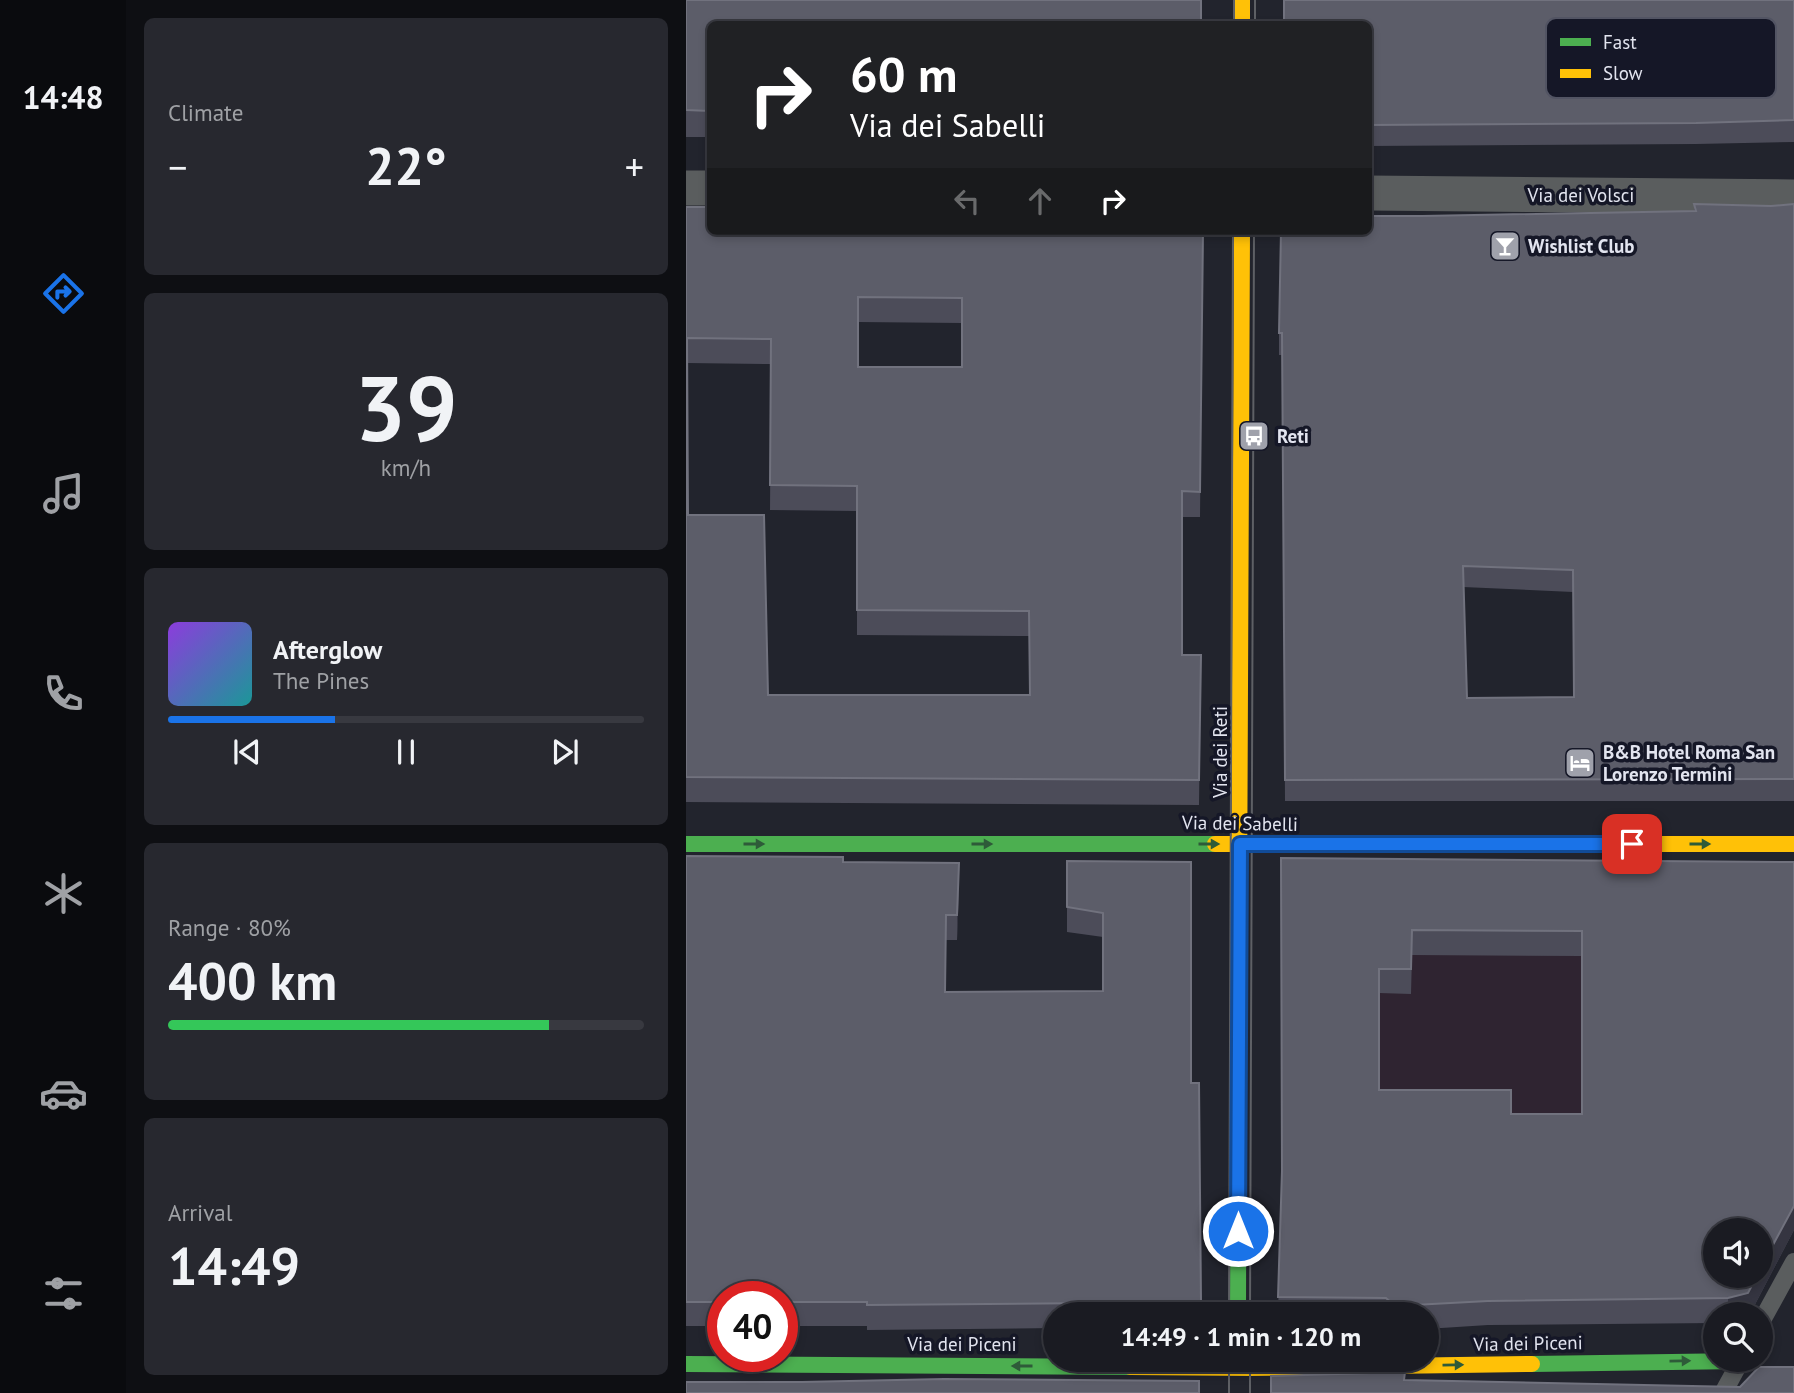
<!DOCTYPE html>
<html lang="en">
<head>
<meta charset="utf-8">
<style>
  body { margin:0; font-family:"PT Sans",sans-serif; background:#27282f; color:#f1f3f6; height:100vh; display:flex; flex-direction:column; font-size:26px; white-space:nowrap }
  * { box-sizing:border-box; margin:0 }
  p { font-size:23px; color:#9fa1a5 }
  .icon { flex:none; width:38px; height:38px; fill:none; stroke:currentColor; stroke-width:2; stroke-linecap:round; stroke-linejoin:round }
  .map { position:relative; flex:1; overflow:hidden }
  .drawer { display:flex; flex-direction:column; gap:18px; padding:18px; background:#0e0f13; width:560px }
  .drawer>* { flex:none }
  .guide { position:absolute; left:21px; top:21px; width:665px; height:214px; border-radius:10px; box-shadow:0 4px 10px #0003,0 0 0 2px #383940; background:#202124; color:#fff; overflow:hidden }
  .tools { position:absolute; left:1017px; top:1218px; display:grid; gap:14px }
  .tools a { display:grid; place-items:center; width:70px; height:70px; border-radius:50%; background:#1a1b22; box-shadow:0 4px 10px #0003,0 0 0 2px #383940; font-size:35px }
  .speed { position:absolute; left:21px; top:1281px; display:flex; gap:14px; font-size:35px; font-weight:700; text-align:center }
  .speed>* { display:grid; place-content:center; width:91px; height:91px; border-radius:50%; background:#1a1b22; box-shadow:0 4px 10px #0003,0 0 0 2px #383940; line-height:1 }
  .speed .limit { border:10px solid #d22; background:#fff; color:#111 }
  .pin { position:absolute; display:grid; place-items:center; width:60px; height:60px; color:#fff; margin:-30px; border-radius:14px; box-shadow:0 4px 10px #0006 }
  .me { position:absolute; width:77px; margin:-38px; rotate:0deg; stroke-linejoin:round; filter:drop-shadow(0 0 5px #0008) }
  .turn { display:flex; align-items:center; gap:24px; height:147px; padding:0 28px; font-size:32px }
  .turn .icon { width:91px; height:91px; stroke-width:2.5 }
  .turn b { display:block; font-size:49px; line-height:60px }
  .lanes { display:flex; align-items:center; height:66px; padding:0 28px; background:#0003; justify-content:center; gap:35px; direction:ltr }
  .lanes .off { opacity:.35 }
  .big { font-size:52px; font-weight:700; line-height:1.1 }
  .drawer .card { flex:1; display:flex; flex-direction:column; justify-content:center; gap:10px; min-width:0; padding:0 24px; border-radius:10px; background:#27282f }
  .drawer .dial { align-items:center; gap:0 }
  .dial b { font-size:91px; line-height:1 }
  .song { display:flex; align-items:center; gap:21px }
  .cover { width:84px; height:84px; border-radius:10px; background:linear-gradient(135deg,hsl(270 70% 55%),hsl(180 70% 35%)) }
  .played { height:7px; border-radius:4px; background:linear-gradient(90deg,#1a73e8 35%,#383940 35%) }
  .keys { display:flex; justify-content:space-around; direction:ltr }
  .heat { display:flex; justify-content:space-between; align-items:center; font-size:38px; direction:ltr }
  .charge { height:10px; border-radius:5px; background:linear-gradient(90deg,#34c759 80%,#383940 0) }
  .trip { position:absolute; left:357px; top:1302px; width:396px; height:70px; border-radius:35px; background:#1a1b22; box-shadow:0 4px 10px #0003,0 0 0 2px #383940; font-weight:700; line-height:70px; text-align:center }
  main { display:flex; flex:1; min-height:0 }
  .menu { display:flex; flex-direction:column; width:126px; justify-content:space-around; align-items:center; background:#0a0b0e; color:#9fa1a5 }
  .menu .icon { width:49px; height:49px }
  .menu .on { color:#1a73e8 }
  .menu b { font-size:32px; color:#f1f3f6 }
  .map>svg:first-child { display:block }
  .medical { fill:#2f2431 }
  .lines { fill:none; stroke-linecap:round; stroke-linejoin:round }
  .lane { stroke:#5a5d5e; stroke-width:18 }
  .street { stroke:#5a5d5e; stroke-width:35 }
  .fast { stroke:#4caf50; stroke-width:16 }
  .slow { stroke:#ffc107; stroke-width:16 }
  .tram { stroke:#5e6065; stroke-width:2 }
  .wall { fill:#4c4c59; fill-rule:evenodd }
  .shaded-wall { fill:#353541 }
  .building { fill:#5c5d69; stroke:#71727e; stroke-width:2; fill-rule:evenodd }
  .oneway { fill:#2e5b39 }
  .route-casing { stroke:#114b97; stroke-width:18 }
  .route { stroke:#1a73e8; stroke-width:12 }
  .labels { text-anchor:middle; stroke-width:7; stroke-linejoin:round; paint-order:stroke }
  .street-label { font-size:19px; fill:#e2e4ef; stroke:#151727 }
  .poi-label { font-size:19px; font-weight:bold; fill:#e2e4ef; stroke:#151727; text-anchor:start }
  .key { fill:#151727; stroke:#525463; stroke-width:2 }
  .key-label { font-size:19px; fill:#e2e4ef }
</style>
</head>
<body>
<main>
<nav class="menu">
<b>14:48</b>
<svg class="icon on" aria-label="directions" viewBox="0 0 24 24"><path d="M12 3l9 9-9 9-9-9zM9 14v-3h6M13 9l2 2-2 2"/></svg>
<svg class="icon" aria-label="music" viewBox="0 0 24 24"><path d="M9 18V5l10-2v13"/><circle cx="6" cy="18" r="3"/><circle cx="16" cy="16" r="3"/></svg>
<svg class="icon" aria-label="phone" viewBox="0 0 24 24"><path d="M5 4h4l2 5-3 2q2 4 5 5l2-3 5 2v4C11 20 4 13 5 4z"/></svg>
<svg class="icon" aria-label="climate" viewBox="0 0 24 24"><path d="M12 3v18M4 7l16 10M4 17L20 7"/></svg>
<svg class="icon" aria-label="car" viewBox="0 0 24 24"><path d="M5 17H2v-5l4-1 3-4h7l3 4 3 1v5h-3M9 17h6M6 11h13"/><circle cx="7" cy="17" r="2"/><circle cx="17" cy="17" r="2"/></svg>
<svg class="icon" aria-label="filters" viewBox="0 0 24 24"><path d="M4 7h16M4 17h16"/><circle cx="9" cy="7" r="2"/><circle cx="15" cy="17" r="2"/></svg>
</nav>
<section class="drawer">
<div class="card"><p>Climate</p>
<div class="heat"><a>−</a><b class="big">22°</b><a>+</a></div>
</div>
<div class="card dial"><b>39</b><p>km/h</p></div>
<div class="card">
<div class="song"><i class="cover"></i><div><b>Afterglow</b><p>The Pines</p></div></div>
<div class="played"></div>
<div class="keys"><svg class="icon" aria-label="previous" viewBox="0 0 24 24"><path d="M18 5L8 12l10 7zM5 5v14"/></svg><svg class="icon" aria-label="pause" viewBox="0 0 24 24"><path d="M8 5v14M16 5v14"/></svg><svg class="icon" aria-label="next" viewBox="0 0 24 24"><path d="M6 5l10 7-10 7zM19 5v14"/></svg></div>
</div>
<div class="card"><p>Range · 80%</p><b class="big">400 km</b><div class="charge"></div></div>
<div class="card"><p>Arrival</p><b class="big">14:49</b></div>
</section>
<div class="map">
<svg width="1108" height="1393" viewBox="0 0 1108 1393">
  <rect width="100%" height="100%" fill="#22242d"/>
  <path class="medical" d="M595,882l422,4 6,242 -326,-7h-102z"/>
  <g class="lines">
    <path class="lane" d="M1074,1324l34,-62
      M1037,1393l18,-33"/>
    <path class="street" d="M0,188h24
      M682,193l426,4"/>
    <path class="fast" d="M0,844h529
      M552,1314l1,-400
      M0,1364l444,3
      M846,1364l209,-3"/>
    <path class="slow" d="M556,0v24
      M529,844h579
      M553,914l3,-683
      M444,1367l120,1 282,-4"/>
    <path class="tram" d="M548,24v-24
      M569,24v-24
      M543,1314l4,-1083
      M564,1314l4,-1083
      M543,1393v-33
      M564,1393v-33"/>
  </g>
  <path class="wall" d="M0,0l24,24v113h-24z
    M1108,0v142l-98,2 -328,2v-122z
    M1008,204l77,2 23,-2v597h-509l-3,-446h-3v-22l143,-117 272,-5zM777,587l110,5 1,105 -107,1z
    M0,207l517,24 -3,286h-18v138h19l-2,150 -513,-3zM172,322l104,1v44h-104zM1,363l84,1 -1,146 87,1v124l172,1 1,59h-262l-80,-180z
    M0,856l157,6 116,26 -2,52h-11l-1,52 158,-1v-54l-36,-5v-71l124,1v221h8l2,231h-146v14l-188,2v-4h-85v-29h-59v29h-37z
    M595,858l513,4v368l-44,84h-35v9l-227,2 -62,4v-15h-148l4,-140zM726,955l170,1v158h-71l-132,-24v-97l32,1z"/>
  <path class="shaded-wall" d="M273,863v25l-2,52v-25z
    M1108,1206v24l-44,84h-22v-16l29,-22h3v-7z"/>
  <path class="building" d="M0,0h515v24h-491v87l-24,-1z
    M598,0h510v120l-98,3 -328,2v-101h-84z
    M1008,204l77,2 23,-2v575l-509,1 -3,-447h-3l2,-102h87v-15h54l274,-5zM777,566l110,4 1,127 -107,1z
    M0,207h24v24h493l-3,261 -18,-1v164h19l-2,125 -513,-3zM172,297l104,1v69h-104zM1,338l84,1 -1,146 87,1v124l172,1 1,84h-262l-4,-180h-76z
    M0,856l157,1v5l116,1 -2,52h-11l-1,77 158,-1v-78l-36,-6v-46l124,1v221h8l2,219 -334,3v-3h-85v-5h-59v5h-37z
    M595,858l513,4v344l-34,63v-39h-45v46h42l-9,17 -20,5 -240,3 -93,5 -9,-8 -108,-1 4,-126zM726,930l170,1v183h-71v-24h-132v-121h32z
    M1073,1367h35v26h-523v-17l134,-4 -1,8 336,7z
    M258,1379l255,2v12h-513v-11h116z"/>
  <defs><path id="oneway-solid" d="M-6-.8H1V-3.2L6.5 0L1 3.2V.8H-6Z" transform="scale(1.75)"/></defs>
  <g class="oneway">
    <use href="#oneway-solid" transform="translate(68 844)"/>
    <use href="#oneway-solid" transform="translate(296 844)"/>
    <use href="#oneway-solid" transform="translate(523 844)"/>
    <use href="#oneway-solid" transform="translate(1014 844)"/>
    <use href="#oneway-solid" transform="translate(994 1361) rotate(-1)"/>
    <use href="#oneway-solid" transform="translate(767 1365) rotate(-1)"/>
    <use href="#oneway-solid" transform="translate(336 1366) rotate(-180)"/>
  </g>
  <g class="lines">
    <g class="route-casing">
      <path id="route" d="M552,1231l2,-387h392"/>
    </g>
    <use href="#route" class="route"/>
  </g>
  <defs>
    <g id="bar-square" transform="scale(1.575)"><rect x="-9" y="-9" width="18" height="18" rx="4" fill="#9fa1ab" stroke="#151727"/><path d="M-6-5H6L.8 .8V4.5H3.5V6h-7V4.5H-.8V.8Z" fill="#fff"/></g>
    <g id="bus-square" transform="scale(1.575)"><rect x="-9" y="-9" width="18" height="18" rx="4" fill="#9fa1ab" stroke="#151727"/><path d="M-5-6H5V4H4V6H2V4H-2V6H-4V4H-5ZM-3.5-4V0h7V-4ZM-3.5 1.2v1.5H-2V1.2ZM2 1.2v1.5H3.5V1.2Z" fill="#fff"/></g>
    <g id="hotel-square" transform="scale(1.575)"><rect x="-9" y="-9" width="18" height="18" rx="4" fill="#9fa1ab" stroke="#151727"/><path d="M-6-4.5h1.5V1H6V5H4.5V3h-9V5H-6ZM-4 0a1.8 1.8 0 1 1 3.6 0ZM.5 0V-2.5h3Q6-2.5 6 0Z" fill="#fff"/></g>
  </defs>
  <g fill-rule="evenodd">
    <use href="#bar-square" x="819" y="246"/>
    <use href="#bus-square" x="568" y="436"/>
    <use href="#hotel-square" x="894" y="763"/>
  </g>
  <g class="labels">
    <g class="street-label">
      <text x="895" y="202">Via dei Volsci</text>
      <text transform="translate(534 752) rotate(-90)" y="7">Via dei Reti</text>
      <text transform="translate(554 823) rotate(1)" y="7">Via dei Sabelli</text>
      <text transform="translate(842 1343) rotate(-1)" y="7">Via dei Piceni</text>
      <text x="276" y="1351">Via dei Piceni</text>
    </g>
    <g class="poi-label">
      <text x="842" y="253">Wishlist Club</text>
      <text x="591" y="443">Reti</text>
      <text x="917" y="759">B&amp;B Hotel Roma San<tspan x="917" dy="22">Lorenzo Termini</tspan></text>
    </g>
  </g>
  <rect x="860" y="18" width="230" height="80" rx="10" class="key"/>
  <rect x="874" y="38" width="31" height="8" fill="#4caf50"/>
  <rect x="874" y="69" width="31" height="9" fill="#ffc107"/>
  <g class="key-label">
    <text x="917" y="49">Fast</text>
    <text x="917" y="80">Slow</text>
  </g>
</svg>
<div class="tools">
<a><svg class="icon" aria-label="sound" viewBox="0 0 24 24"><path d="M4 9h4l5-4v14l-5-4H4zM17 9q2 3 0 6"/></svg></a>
<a><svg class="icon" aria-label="search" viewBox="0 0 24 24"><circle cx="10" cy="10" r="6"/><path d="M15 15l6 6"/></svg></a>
</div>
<div class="speed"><div class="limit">40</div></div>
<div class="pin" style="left:946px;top:844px;background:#d93025"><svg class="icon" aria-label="arrive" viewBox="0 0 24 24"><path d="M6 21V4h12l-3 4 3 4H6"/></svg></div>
<svg class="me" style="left:552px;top:1231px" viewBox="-20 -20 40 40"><circle r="17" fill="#1a73e8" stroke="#fff" stroke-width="3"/><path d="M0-11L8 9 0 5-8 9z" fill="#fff"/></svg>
<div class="trip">14:49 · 1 min · 120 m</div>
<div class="guide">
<div class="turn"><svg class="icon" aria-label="right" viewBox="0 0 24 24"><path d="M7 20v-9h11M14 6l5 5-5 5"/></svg><div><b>60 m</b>Via dei Sabelli</div></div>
<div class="lanes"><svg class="icon off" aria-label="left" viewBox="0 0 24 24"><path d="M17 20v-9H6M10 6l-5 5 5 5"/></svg><svg class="icon off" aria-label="ahead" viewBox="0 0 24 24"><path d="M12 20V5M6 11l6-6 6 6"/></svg><svg class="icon" aria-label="right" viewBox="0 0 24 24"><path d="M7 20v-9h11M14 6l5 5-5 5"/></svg></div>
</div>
</div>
</main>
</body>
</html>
